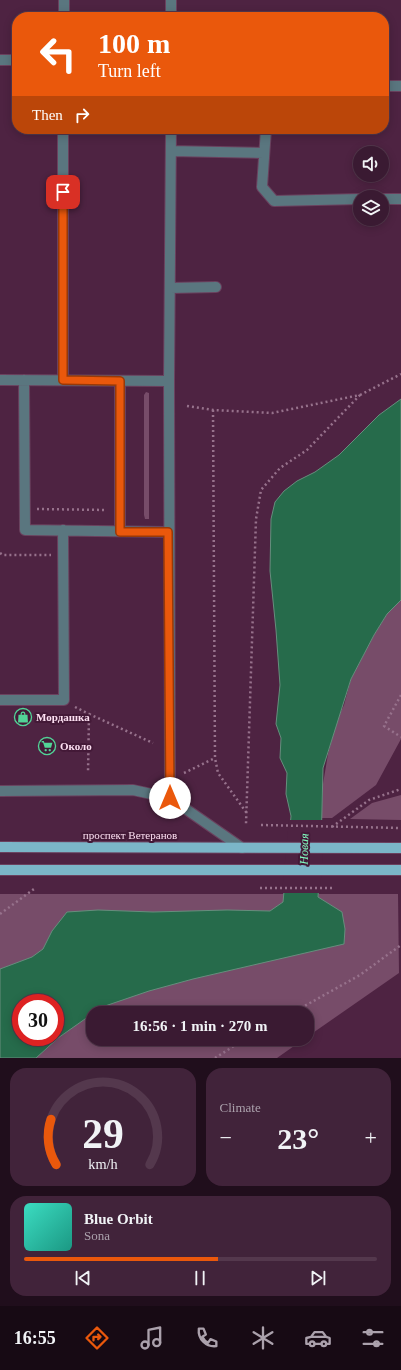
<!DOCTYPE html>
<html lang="en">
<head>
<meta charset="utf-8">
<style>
  body { margin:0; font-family:Georgia,serif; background:#41233a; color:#f1f3f6; height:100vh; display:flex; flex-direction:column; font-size:15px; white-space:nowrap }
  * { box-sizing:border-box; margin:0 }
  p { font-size:13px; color:#aba1ac }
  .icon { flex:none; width:22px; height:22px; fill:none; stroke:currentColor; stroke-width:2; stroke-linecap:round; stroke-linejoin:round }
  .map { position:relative; height:1058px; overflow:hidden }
  .side { display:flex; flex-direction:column; gap:10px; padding:10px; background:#200e1c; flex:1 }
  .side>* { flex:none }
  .top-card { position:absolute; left:12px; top:12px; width:377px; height:122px; border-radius:16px; box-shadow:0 2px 10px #0003,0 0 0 1px #54384d; background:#ea580c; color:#fff; overflow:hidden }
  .buttons { position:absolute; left:353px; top:146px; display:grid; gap:8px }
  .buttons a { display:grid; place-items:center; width:36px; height:36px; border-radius:50%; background:#3a1a32; box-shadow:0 2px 10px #0003,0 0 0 1px #54384d; font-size:20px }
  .speed { position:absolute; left:12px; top:994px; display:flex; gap:8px; font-size:20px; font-weight:700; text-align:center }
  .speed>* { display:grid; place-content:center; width:52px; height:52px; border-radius:50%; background:#3a1a32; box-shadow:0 2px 10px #0003,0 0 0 1px #54384d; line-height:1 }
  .speed .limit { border:6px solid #d22; background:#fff; color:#111 }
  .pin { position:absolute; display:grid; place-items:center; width:34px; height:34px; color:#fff; margin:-17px; border-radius:8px; box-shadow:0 2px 6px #0006 }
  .me { position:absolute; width:44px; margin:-22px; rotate:0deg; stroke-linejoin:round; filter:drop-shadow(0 0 3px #0008) }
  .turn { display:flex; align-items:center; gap:14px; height:84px; padding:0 20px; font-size:18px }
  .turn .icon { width:52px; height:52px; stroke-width:2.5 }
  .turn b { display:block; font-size:28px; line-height:34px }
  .then { display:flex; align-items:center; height:38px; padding:0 20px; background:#0003; gap:8px; font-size:15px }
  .big { font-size:30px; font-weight:700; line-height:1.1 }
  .side .card { flex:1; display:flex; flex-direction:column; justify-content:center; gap:6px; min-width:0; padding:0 14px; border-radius:16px; background:#41233a }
  .side .dial { align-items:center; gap:0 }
  .dial svg { height:104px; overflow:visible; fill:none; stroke:#54384d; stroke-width:7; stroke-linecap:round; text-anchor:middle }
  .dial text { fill:#f1f3f6; stroke:none }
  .song { display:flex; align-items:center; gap:12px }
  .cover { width:48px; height:48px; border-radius:6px; background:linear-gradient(135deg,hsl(170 70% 55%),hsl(170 70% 35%)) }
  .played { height:4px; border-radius:2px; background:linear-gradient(90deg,#ea580c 55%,#54384d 55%) }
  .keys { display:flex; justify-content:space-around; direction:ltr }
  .heat { display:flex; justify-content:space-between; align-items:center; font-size:22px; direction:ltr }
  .side .tiles { flex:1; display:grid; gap:10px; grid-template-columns:1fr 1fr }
  .card:last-child { grid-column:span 2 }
  .trip { position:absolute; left:86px; top:1006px; width:228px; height:40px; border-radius:16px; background:#3a1a32; box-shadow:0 2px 10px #0003,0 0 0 1px #54384d; font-weight:700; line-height:40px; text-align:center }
  .tab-bar { display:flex; height:64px; justify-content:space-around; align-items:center; background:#170a14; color:#aba1ac }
  .tab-bar .icon { width:28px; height:28px }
  .tab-bar .current { color:#ea580c }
  .tab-bar b { font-size:18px; color:#f1f3f6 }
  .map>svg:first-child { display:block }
  .green { fill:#774c69; fill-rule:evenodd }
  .water { fill:#266b4b; stroke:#668e7d; fill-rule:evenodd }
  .pier { fill:#4e2342 }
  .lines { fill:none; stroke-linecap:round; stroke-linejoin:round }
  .minor-casing { stroke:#6a415e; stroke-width:12 }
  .major-casing { stroke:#6a415e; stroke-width:12 }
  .path { stroke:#97728c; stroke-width:2.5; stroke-dasharray:2 3; stroke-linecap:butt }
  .minor { stroke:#5a767f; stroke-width:10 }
  .major { stroke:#7bb6c8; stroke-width:10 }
  .route-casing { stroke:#983908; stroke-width:10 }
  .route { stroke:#ea580c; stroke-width:7 }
  .labels { text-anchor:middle; stroke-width:4; stroke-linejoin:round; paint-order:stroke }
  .poi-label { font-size:11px; font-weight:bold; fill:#fde0f2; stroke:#431937; text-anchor:start }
  .street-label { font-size:11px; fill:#fde0f2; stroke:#431937 }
  .water-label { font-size:12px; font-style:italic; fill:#81fbbe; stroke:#431937 }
</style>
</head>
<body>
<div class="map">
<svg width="401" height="1058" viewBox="0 0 401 1058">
  <rect width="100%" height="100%" fill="#4e2342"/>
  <path class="green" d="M146,392l3,1v126h-4l-1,-4v-120z
    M401,600v139l-25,46 -44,33h-11l2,-34 5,-30 9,-34 7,-15 7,-26 23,-44 13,-21z
    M401,795v25l-51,-1 22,-16z
    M0,894h398l1,79 -92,64v-24h-214v26h211l-27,19h-277zM21,1003h34v34h-34z"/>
  <path class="water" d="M401,399v201l-14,14 -13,21 -23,44 -28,89 -2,80 -3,49 24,15 3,17 -1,15 -151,35 -44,12 -47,16 -44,31 -22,20h-36v-89l32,-12 11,-8 9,-18 15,-19 31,-2 55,2 74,-2 43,1 13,-9 8,-86 -5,-22 1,-21 -7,-15 1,-20 -5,-14 4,-39 -4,-55 -6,-59 1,-52 4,-17 9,-11 13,-10 18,-9 24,-17 40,-40zM21,1003h34v34h-34z"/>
  <path class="pier" d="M289,820h34v28l-3,45h-38z"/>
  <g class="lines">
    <g class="minor-casing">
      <path id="minor" d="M171,0v17
        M64,17v-17
        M0,60h17
        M384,86h17
        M266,129l-4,58 12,14 86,-2
        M171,151l93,2
        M382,199h19
        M170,288l46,-1
        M0,380l169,1
        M24,380l1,150 143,2
        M63,380v-251
        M120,531v-150
        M0,700h64l-1,-170
        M0,791l133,-1 37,8 72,50
        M170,798l-1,-417 2,-252"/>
    </g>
    <g class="major-casing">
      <path id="major" d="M0,847l401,1
        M0,870h401"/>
    </g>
    <path class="path" d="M360,395l41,-21
      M187,406l26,4 59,3 88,-18 -53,55 -27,18 -19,22 -5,29 -10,305
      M213,410l2,348 3,15 28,39
      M37,509l69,1
      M0,553l3,2h48
      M401,695l-17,31 17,11
      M75,707l14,7 -1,59
      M89,714l64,29
      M184,773l31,-15
      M261,825l140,3
      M332,827l37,-27 32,-11
      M260,888h72
      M0,914l34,-25
      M292,1013l68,-38 41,-30
      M215,1058l30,-19"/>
    <use href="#minor" class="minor"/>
    <use href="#major" class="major"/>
  </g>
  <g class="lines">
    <g class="route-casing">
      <path id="route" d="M63,192v188l57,1v151h48l2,266"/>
    </g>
    <use href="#route" class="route"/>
  </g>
  <defs>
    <g id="shop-ring" transform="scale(0.9)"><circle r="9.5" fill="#431937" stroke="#52d397" stroke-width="1.5"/><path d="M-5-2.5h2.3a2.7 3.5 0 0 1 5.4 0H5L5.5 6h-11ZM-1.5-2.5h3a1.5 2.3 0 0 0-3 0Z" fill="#52d397"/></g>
    <g id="supermarket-ring" transform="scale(0.9)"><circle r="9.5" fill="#431937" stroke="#52d397" stroke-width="1.5"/><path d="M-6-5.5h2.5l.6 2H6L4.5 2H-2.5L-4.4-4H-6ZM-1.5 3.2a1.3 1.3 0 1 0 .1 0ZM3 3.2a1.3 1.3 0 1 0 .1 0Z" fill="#52d397"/></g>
  </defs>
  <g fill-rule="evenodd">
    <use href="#shop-ring" x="23" y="717"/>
    <use href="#supermarket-ring" x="47" y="746"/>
  </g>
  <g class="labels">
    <g class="poi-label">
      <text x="36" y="721">Мордашка</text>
      <text x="60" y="750">Около</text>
    </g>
    <g class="street-label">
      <text x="130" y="839">проспект Ветеранов</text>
    </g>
    <g class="water-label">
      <text transform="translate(304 849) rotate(-89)" y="4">Новая</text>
    </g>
  </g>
</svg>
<div class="buttons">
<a><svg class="icon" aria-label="sound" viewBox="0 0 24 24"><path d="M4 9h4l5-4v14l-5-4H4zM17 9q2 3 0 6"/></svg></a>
<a><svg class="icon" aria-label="layers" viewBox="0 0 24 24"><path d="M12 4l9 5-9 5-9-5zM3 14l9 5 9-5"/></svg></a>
</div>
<div class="speed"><div class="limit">30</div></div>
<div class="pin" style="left:63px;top:192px;background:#d93025"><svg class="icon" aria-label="arrive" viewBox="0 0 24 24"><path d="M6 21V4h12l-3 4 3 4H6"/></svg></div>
<svg class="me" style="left:170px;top:798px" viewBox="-20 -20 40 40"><circle r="19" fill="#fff"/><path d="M0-13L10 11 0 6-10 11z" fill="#ea580c"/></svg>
<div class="trip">16:56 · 1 min · 270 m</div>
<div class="top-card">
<div class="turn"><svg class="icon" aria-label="left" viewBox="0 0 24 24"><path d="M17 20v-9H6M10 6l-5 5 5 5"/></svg><div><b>100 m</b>Turn left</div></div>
<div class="then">Then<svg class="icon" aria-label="right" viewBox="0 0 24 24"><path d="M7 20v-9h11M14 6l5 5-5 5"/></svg></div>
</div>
</div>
<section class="side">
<div class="tiles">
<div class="card dial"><svg viewBox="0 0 100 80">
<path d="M14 69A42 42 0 1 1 86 69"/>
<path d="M14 69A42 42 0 0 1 10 34" stroke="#ea580c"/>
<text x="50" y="56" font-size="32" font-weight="700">29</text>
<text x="50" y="72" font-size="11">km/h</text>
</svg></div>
<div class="card"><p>Climate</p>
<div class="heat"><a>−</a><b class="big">23°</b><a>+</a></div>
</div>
<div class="card">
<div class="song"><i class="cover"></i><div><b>Blue Orbit</b><p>Sona</p></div></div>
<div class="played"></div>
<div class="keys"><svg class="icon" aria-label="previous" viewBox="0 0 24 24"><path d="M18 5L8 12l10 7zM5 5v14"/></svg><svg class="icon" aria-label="pause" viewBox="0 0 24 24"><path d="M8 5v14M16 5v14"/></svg><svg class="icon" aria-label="next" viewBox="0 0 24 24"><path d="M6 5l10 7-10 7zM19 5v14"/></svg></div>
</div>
</div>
</section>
<nav class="tab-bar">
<b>16:55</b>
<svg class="icon current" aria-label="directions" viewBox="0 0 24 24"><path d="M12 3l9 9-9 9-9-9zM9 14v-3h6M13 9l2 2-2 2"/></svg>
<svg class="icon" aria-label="music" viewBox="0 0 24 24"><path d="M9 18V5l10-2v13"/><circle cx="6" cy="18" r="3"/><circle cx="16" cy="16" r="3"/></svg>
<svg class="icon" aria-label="phone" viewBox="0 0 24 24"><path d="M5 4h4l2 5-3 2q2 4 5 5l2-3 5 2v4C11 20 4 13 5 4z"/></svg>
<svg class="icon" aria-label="climate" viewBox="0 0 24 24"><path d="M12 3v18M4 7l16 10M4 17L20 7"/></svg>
<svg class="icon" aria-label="car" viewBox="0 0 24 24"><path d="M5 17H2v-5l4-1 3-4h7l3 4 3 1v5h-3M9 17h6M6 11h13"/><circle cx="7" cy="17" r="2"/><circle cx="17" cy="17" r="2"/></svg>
<svg class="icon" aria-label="filters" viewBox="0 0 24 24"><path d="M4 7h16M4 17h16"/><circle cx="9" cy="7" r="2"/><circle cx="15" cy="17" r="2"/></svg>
</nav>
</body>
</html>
